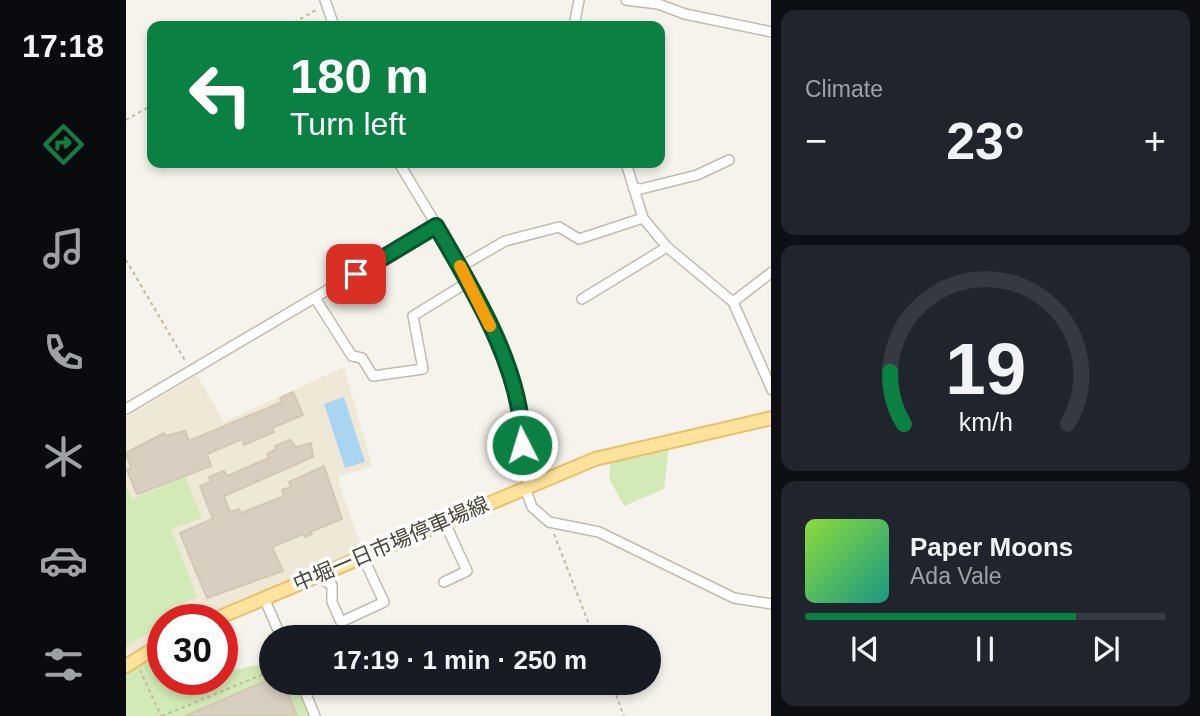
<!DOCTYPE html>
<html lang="en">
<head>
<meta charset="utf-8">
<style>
  body { margin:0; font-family:Helvetica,"Noto Sans JP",sans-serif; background:#20242c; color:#f1f3f6; height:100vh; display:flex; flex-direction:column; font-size:26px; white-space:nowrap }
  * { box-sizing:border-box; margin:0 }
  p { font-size:23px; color:#9ea1a6 }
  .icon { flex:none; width:38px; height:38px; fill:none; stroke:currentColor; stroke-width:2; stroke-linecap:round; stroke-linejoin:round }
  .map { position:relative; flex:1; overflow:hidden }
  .drawer { display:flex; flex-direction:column; gap:10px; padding:10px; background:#0d0f14; width:429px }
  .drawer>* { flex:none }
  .guide { position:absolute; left:21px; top:21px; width:518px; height:147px; border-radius:14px; box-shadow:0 4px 10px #0003; background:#0b8043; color:#fff; overflow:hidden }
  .speed { position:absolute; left:21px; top:604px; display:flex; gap:14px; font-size:35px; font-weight:700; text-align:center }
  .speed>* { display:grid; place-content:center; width:91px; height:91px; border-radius:50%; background:#171b24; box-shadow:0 4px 10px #0003; line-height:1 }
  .speed .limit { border:10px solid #d22; background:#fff; color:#111 }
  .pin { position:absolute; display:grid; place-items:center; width:60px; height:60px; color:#fff; margin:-30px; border-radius:14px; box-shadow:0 4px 10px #0006 }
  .me { position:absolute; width:77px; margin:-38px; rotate:355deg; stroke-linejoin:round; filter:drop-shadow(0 0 5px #0008) }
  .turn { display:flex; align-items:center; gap:24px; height:147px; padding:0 28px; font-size:32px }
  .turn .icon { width:91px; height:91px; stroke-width:2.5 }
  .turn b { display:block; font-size:49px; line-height:60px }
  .big { font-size:52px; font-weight:600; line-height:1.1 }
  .drawer .widget { flex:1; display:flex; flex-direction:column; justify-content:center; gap:10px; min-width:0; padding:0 24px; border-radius:14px; background:#20242c }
  .drawer .dial { align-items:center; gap:0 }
  .dial svg { height:182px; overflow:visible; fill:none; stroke:#363941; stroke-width:7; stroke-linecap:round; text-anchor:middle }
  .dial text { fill:#f1f3f6; stroke:none }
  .song { display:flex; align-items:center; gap:21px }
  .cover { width:84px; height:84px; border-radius:10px; background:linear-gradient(135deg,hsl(90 70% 55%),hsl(170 70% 35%)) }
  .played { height:7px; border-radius:4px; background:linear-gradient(90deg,#0b8043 75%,#363941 75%) }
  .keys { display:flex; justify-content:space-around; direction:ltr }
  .heat { display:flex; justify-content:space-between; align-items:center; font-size:38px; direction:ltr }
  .trip { position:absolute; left:133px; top:625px; width:402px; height:70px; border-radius:35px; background:#171b24; box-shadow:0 4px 10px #0003; font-weight:600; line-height:70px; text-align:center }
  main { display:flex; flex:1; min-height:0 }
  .tabs { display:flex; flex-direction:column; width:126px; justify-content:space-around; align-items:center; background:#090b0e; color:#9ea1a6 }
  .tabs .icon { width:49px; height:49px }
  .tabs .current { color:#0b8043 }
  .tabs b { font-size:32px; color:#f1f3f6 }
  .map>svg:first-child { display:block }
  .education { fill:#efe8d6 }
  .green { fill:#d2eab5 }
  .water { fill:#a9d4f2 }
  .building { fill:#d8cfc1; stroke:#d3c7b4; stroke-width:2 }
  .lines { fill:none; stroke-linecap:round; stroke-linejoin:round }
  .minor-casing { stroke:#c2bbae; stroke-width:12 }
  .major-casing { stroke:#e6c16a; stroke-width:16 }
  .path { stroke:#c4b79f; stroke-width:2; stroke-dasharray:3.5 3.5; stroke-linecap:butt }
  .minor { stroke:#fff; stroke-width:9 }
  .major { stroke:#ffe39c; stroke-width:12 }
  .route-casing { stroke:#07532c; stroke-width:18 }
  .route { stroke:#0b8043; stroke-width:12 }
  .slow { stroke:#f59e0b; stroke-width:12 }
  .labels { text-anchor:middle; stroke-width:7; stroke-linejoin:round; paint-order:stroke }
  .street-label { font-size:21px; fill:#4b4439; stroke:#fff }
</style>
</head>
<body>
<main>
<nav class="tabs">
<b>17:18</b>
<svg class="icon current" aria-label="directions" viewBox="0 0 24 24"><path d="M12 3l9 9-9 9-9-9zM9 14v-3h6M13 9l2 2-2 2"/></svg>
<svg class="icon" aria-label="music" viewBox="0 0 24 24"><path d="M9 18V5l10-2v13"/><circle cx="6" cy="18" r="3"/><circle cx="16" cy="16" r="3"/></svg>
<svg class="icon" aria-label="phone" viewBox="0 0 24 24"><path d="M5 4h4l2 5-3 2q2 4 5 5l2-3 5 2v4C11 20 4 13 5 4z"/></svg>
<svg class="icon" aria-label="climate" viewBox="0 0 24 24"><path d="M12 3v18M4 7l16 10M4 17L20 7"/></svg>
<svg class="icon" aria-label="car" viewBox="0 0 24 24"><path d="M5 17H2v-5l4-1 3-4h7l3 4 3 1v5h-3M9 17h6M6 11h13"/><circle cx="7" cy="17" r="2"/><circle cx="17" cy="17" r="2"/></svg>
<svg class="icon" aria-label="filters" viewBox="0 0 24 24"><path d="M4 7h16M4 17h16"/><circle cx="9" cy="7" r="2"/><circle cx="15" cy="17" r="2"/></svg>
</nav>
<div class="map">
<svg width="646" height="716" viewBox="0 0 646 716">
  <rect width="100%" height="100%" fill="#f6f3ec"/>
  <path class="education" d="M218,367l28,99 -32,10 -2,5 24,67 -165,71 -34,1v15l-37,21v-239l71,-42 27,47z"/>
  <path class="green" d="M543,447l-5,42 -40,17 -15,-28 2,-20z
    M59,477l17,41 -31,11 26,68 -24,10 3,10 -13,3v5l-37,21v-159l7,12z
    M96,646l12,24 37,-8v20l24,1 14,33h-183v-44l37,-23v30h59z"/>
  <path class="water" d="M218,397l21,65 -20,6 -21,-64z"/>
  <path class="building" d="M167,392l10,23 -31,13 2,4 -30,13 -2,-6 -35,15 4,12 -73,28 -2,-2 -9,-22 4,-2 -5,-15 38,-20 1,3 20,-5 4,10 93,-39 -2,-4z
    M164,440l6,7 15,-4 2,14 -89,39 6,16 9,-3 2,4 43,-17 -2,-6 9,-3 -2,-5 35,-16 18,53 -32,13 2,2 -7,3 -2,-3 -31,13 11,24 -76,27 -27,-65 33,-14 -13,-33 11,-4 -2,-5 15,-6 3,5 42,-18 -2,-4 9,-5 -1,-3z
    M145,679v3h12l14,34h-112z"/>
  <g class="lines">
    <g class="minor-casing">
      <path id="minor" d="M199,0l9,26
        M500,0l32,4 27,10 87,18
        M448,26l5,-26
        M273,163c35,59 75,119 100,183 11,26 19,55 23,82 2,21 -2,38 8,58
        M500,163l17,55 24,29 66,55 39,88
        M507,188l8,1 56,-14 32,-15
        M334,267l45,-26 54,-14 20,12 64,-21
        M189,298l37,58 10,2 11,18 50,-7 -10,-53 55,-34
        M456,299l85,-52
        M607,302l39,-30
        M0,409l310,-183
        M399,488l7,19 17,15 50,10 135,66 38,6
        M189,576l17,9v17l9,20 43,-20 -22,-47
        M318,582l23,-11 -23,-50
        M138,598l17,39
        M175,682l14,34"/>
    </g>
    <g class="major-casing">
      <path id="major" d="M87,620l382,-161 177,-41
        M0,666l37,-23"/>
    </g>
    <path class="path" d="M162,26l30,-17
      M0,120l26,-15
      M0,260l60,102
      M428,534l40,103
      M14,670l21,46
      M485,682l13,34
      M36,716l109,-45"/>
    <use href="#minor" class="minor"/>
    <use href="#major" class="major"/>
  </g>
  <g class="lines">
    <g class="route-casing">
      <path id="route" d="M230,274l80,-48c36,62 88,145 86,219"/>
    </g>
    <use href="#route" class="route"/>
    <path class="slow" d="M334,266l30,60"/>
  </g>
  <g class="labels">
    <g class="street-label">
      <text transform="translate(265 544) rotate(-23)" y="7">中堀一日市場停車場線</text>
    </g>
  </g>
</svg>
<div class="speed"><div class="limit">30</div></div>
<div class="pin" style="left:230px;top:274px;background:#d93025"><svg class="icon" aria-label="arrive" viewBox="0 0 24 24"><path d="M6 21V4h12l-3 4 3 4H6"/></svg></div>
<svg class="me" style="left:396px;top:445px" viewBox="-20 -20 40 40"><circle r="17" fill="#0b8043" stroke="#fff" stroke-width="3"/><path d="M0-11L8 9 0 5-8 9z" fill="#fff"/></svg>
<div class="trip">17:19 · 1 min · 250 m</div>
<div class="guide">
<div class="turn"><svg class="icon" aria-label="left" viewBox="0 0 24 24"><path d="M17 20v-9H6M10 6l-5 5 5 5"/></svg><div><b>180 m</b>Turn left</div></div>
</div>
</div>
<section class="drawer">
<div class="widget"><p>Climate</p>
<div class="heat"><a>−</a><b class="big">23°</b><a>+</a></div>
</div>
<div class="widget dial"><svg viewBox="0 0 100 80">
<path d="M14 69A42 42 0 1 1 86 69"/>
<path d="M14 69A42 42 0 0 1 8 46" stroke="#0b8043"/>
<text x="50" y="56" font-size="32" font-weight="700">19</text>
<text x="50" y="72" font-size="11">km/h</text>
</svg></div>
<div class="widget">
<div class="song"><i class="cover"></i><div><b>Paper Moons</b><p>Ada Vale</p></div></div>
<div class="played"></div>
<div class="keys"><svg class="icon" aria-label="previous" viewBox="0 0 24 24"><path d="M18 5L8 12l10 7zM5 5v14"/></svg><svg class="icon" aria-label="pause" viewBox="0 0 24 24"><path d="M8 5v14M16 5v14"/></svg><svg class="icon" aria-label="next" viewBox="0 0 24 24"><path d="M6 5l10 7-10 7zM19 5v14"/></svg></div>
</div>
</section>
</main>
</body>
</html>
